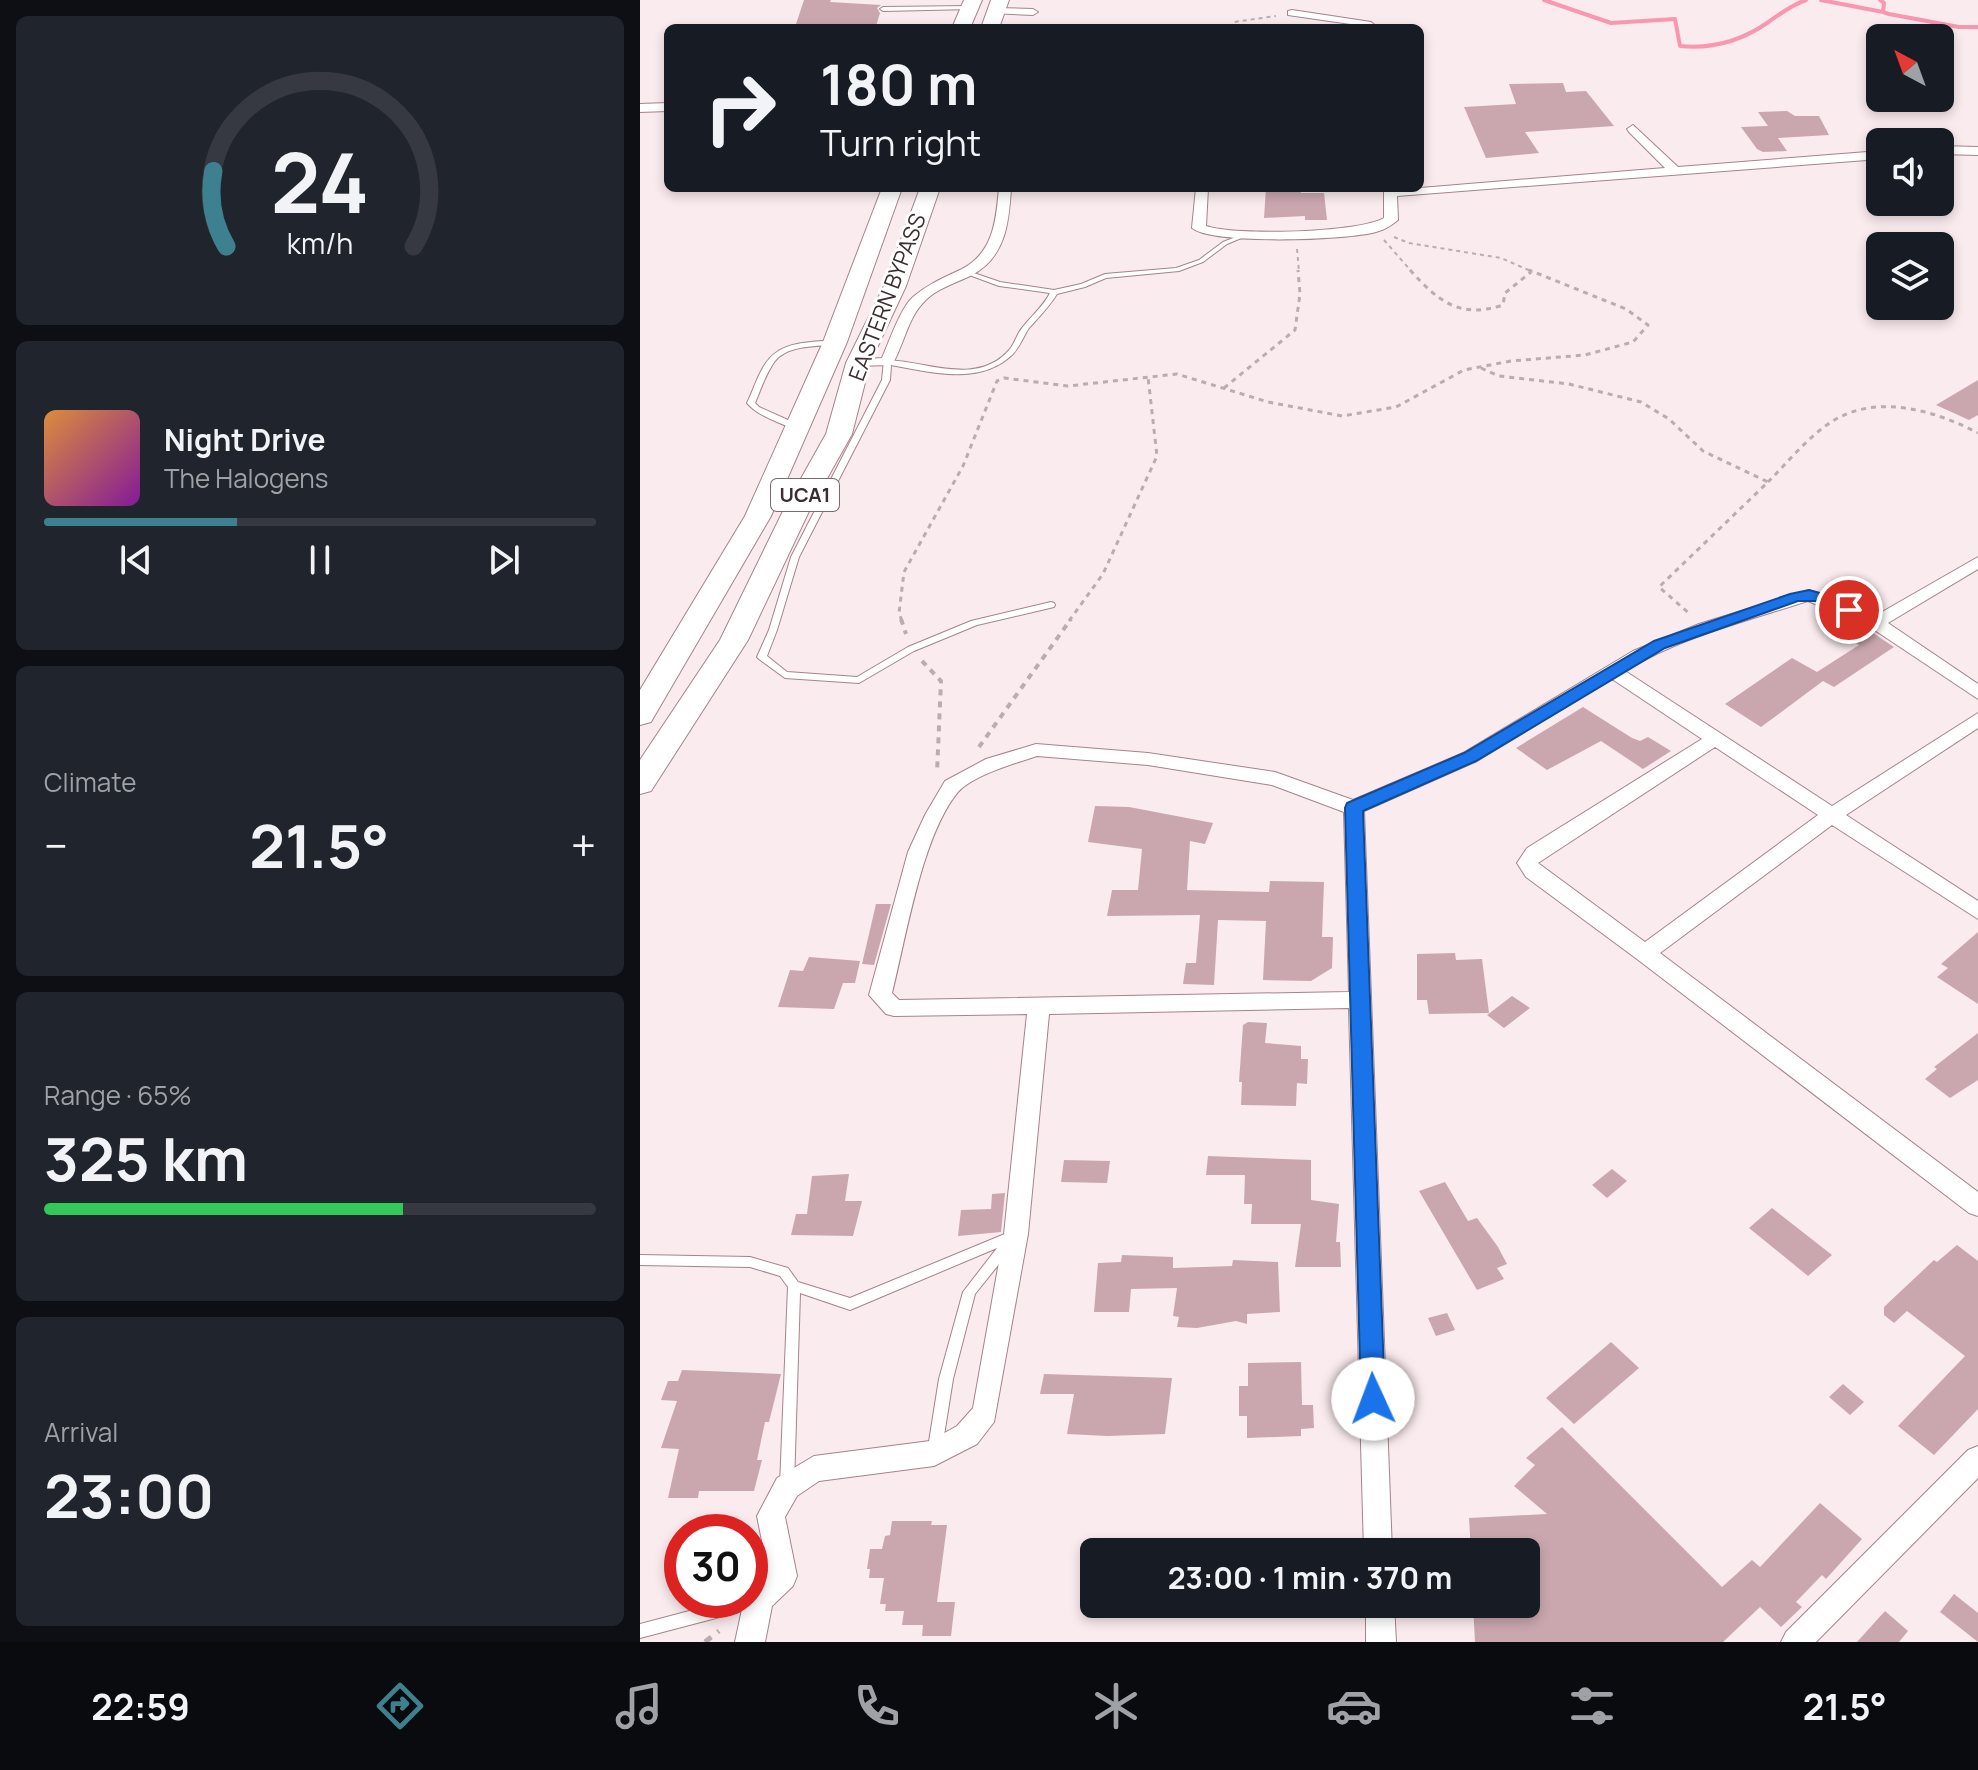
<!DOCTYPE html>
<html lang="en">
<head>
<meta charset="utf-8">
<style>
  body { margin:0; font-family:Manrope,sans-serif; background:#20242c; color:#f1f3f6; height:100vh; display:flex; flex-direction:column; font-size:30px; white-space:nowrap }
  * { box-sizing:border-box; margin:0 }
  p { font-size:26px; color:#9ea1a6 }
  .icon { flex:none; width:44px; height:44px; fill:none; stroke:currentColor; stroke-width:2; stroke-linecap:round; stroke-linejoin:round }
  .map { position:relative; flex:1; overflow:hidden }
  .drawer { display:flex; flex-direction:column; gap:16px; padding:16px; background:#0d0f14; width:640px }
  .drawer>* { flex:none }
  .banner { position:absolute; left:24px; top:24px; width:760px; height:168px; border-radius:12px; box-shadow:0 4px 12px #0003; background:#171b24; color:#f1f3f6; overflow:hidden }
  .needle { width:52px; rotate:319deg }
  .fabs { position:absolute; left:1226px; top:24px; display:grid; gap:16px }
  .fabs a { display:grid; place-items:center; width:88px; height:88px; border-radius:12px; background:#171b24; box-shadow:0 4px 12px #0003; font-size:40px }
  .speed { position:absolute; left:24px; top:1514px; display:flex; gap:16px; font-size:40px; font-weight:700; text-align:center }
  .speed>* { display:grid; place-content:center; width:104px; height:104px; border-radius:50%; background:#171b24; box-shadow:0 4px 12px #0003; line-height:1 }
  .speed .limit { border:12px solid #d22; background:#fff; color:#111 }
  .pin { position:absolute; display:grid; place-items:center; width:68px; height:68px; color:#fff; margin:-34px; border:4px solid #fff; border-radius:50%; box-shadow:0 2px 8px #0007 }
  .me { position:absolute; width:88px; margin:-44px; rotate:358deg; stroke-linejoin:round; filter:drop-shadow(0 0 6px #0008) }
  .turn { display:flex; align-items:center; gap:28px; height:168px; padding:0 24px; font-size:36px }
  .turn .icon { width:104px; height:104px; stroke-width:2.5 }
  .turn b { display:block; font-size:56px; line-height:68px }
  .big { font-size:60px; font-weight:700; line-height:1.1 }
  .drawer .widget { flex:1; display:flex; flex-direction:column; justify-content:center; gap:12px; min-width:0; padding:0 28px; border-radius:12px; background:#20242c }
  .drawer .dial { align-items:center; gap:0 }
  .dial svg { height:208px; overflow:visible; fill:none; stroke:#363941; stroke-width:7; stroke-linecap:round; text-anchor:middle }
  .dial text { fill:#f1f3f6; stroke:none }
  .song { display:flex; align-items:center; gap:24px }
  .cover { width:96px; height:96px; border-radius:12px; background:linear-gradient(135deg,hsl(30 70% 55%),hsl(290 70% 35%)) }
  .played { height:8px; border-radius:4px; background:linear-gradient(90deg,#3d8190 35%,#363941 35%) }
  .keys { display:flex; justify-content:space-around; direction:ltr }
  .heat { display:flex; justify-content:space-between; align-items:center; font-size:44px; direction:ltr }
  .charge { height:12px; border-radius:6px; background:linear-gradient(90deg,#34c759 65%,#363941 0) }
  .trip { position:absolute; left:440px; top:1538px; width:460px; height:80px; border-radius:12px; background:#171b24; box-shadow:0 4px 12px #0003; font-weight:700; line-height:80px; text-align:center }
  .tabs { display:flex; height:128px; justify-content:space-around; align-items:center; background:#090b0e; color:#9ea1a6 }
  .tabs .icon { width:56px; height:56px }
  .tabs .active { color:#3d8190 }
  .tabs b { font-size:36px; color:#f1f3f6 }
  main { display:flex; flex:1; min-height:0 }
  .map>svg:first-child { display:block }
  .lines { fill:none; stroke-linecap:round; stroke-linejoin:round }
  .stream { stroke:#fa97b0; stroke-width:4 }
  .building { fill:#caa7ae }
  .service-casing { stroke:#a5848b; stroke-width:2 }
  .minor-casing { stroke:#a5848b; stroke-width:2 }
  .primary-casing { stroke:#a5848b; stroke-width:2 }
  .path-far3 { stroke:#bbacaf; stroke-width:2; stroke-dasharray:4 4; stroke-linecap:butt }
  .path-far2 { stroke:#bbacaf; stroke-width:3; stroke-dasharray:5 5; stroke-linecap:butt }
  .path-far1 { stroke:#bbacaf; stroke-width:4; stroke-dasharray:6 6; stroke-linecap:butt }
  .path { stroke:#bbacaf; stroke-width:5; stroke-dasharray:8 8; stroke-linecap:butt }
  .service { fill:#fff; fill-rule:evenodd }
  .minor { fill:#fff; fill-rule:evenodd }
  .primary { fill:#fff; fill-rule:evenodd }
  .route { fill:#1a73e8; stroke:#114b97; stroke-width:2 }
  .labels { text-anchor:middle; stroke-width:6; stroke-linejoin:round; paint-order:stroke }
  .shield { fill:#fff; stroke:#766c6e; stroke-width:2 }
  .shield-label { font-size:20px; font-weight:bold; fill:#3b2d30 }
  .street-label { font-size:22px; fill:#3b2d30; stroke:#fff }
</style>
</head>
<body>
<main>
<section class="drawer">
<div class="widget dial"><svg viewBox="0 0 100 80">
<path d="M14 69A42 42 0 1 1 86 69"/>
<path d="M14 69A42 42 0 0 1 9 40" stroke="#3d8190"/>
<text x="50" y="56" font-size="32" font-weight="700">24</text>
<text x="50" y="72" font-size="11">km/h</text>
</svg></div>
<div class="widget">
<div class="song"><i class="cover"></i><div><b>Night Drive</b><p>The Halogens</p></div></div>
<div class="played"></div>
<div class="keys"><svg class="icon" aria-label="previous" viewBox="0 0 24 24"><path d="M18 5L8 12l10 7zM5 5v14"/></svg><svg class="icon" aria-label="pause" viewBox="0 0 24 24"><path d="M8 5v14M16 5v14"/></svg><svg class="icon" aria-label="next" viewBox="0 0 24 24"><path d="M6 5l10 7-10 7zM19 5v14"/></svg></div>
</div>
<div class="widget"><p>Climate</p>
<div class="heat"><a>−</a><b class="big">21.5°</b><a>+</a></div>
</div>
<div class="widget"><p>Range · 65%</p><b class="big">325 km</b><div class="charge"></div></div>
<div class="widget"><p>Arrival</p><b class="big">23:00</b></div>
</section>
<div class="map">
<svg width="1338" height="1642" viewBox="0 0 1338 1642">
  <rect width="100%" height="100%" fill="#faebee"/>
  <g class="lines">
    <path class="stream" d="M904,0l67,23 64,-4 5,27c31,3 61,-5 87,-23 13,-9 24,-18 39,-23
      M1181,0l62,12
      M1240,0l4,3 -1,9 6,2 70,13h19"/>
  </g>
  <path class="building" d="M164,0h27l-1,2 51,3 -4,3 3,5 -4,13 -72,1 -8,-3z
    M923,83l3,9 20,-1 28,35 -89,6 14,21 -53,5 -22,-51 52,-3 -7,-20z
    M1147,111l8,5h24l10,19 -51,3 9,13 -24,1 -6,-3 -16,-22 27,-1 -10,-14z
    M626,188h35v5h23l3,27h-22v-4l-41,2z
    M1338,380v35l-9,5 -33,-15z
    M1227,629l27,18 -60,40 -11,-6 -62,46 -36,-23 67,-46 25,14 42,-27 -8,-5z
    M943,707l49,31 8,3 8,-4 23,14 -28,18 -42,-28 -54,29 -31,-22z
    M455,806l34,1 84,16 -8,21 -15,-3 -3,49 82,2 1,-11 54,1 -2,55h11l-1,31 -21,13 -48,-1 3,-59 -48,-1 -4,65 -31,-1 3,-21h10l4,-48 -93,1 5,-26h26l4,-41 -54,-7z
    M236,904h15l-17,61 -12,-1z
    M1338,932v72l-41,-27 11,-9 -7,-4z
    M815,953l1,7 26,-1 7,54 -60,1 -2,-14h-10v-46z
    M169,957l51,4 -5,22h-12l-9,26 -56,-2 12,-37 13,1z
    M872,996l18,12 -26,20 -17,-13z
    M608,1022l19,1 -2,20 36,3v13h7l-1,25 -10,-1 -1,23 -55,-1 1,-23h-3l4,-57z
    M1338,1033v47l-28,18 -25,-19 12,-10 -3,-2z
    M568,1156l103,4v40l28,4 -3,38h4l1,25h-46l6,-43h-50l1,-20h-8l1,-29h-39z
    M424,1160l46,1 -3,22 -46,-1z
    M972,1169l15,12 -20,17 -15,-13z
    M209,1174l-4,27h17l-9,35 -62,-1 5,-21h11l5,-38z
    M805,1182l23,39 9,-3 21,29 9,17 -10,4 7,11 -27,11 -58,-99z
    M365,1193l-4,39 -43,4 3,-26 30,-1 1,-15z
    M1132,1208l60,47 -24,21 -59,-48z
    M1317,1245l21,16v148l-44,46 -36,-29 67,-70 -58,-45 -13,12 -10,-8v-8l50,-47 3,2z
    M482,1255l51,2v11l59,-2 1,-6 45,2 2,50 -33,2v10l-11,-3 -39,7 -20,-1 2,-10 -6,-1 4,-28 -46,1 -2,23h-35l4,-49 23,-1z
    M807,1313l8,17 -19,6 -8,-18z
    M971,1342l28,26 -65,56 -28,-26z
    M661,1362l1,43h11l1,23 -13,1v7l-54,2v-22h-8v-30h9v-23z
    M42,1370l99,4 -12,48h-4l-8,38h5l-8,31h-55l-1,7h-30l11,-49 -18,-1 16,-47 -16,-1 7,-19h10z
    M404,1374l128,4 -7,56 -58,2 -40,-2 7,-40h-34z
    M1203,1384l21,18 -14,13 -21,-18z
    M922,1427l160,160 30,-27 8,7 60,-64 42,36 -36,40 -4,-4 -26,27 6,5 -21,20 -21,-20 -37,35h-248l-2,-38h53v-52h-55l-2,-34 78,-4 -33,-28 21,-21 -9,-7z
    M252,1521h40l-1,4h16l-10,77h18l-4,34h-29l1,-11h-21l2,-14h-19l1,-7h-6l4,-26h-15l1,-9h-3l3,-20h12l3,-13 5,-1z
    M1314,1594l24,19v29l-38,-30z
    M1245,1611l23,20 -9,11h-42z"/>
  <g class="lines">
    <g class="service-casing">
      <path id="service" d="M330,6l2,1v2l-89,2 -3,-2 3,-2z
        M606,233l5,1 -24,10 -24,18 -24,9 -73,7 -21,9 -28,7c-8,13 -18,23 -28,34 -6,9 -9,19 -17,27 -33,31 -82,17 -121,10l-1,15 -91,177 -22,73 -10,26 20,16 70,5 51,-30 63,-26 80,-19 3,1 1,2 -1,2 -77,18 -63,26 -55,32 -74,-5 -26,-19 -2,-2 12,-27 22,-73 91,-177 2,-20c41,0 93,28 126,-11 5,-6 7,-15 12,-21 9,-12 21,-21 28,-35l-51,-7 -35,-13v-2h4l32,11 54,8 27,-6 24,-10 71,-6 23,-8 24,-18z
        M195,340l4,2 -1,2c-20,3 -49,0 -63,17 -9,12 -14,28 -20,42l4,4 40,18v4h-6c-15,-7 -35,-13 -46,-26 8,-16 14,-41 30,-51 15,-11 40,-10 58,-12z
        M372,1231l4,1 2,4 -2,4 -4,2 1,3 -2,4 -36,45 -22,85 -11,69 -2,4 -5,2 -5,-2 -2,-4 11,-69 24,-87 34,-44 -147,62 -50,-17 -6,192 -2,5 -5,1 -5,-1 -2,-5 8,-198 -8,-11 -30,-9 -110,-2v-10l110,2 38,11 10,14 52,16z
        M114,1594l5,2 2,5 -2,5 -5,2 -114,30v-14l91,-24h19v-5z"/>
    </g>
    <g class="minor-casing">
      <path id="minor" d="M355,8l38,1 5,3 -5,3 -42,-2v-4z
        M652,10l79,12 7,6 -90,-13v-4z
        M28,103v8l-28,1v-8z
        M993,125l45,42 202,-16v8l-483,37 1,24c-6,5 -14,10 -22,12 -28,8 -163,13 -184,-4l4,-40h12l-2,38c30,10 151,7 178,-8v-30h36l245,-20 -36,-36 -2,-3z
        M1300,146l38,1v8l-38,-1z
        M359,188h12c-2,34 -5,69 -39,87 -16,8 -37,14 -49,28 -15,15 -20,44 -31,62l-39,1v-6l29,-2c7,-16 19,-51 31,-61 15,-13 32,-20 49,-28 32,-17 34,-49 37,-81z
        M1338,557v12l-90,54 90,61v15l-108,-72 -62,-26c-62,20 -127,36 -183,70l207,135 146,-93v15l-132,87 132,86v18l-146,-94 -172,128 318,239v24l-9,-3 -332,-254 -111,-82 -9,-14 10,-15 175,-109 -90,-60 -135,82 -113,50 28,741h-28l-15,-544 -300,6 -21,220 -34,188 -17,22 -43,22 -115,15 -22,15 -12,21 12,59 -4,10 -21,20 -7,36h-30l9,-42h6v-12l18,-17 -11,-55 20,-38 37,-22 116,-15 27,-15 16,-18 31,-174 23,-220 -133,2 -8,-2 -17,-19 39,-143 17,-37 20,-34 41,-22 50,-15 112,9 127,19 78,28 110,-47 170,-102 66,-27 110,-34 66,26zM1075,747l103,68 -173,127 -107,-79zM397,756l111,9 124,20 72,27 5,180 -450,8 -7,-7c14,-55 30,-158 66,-201 15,-17 58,-29 79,-36z
        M1338,1446v32l-162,164h-35l5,-10 182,-182z
        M726,1604h28l2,38h-30z"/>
    </g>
    <g class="primary-casing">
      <path id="primary" d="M324,0h18l-12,28h-18z
        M351,0h18l-10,28h-18z
        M242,188h20l-55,154 -76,174 -116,199 -4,7 -11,3v-35l105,-174 78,-174z
        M280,188h20l-34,98 -36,77 -18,71 -41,73 -63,133 -97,151 -11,3v-34l80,-120 65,-133 41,-73 20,-71 38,-77z"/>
    </g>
    <path class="path-far3" d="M590,28l4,-6 42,-6
      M754,237l15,6 92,15 32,14
      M744,240l28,32
      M657,249l2,23"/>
    <path class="path-far2" d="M770,270c29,32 50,49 93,35l2,-12 26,-21
      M841,368l18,8 70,8 72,18 28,17 34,32 65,31 -109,105 32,28
      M584,388l71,-58 5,-36 -2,-24
      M1128,482c20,-20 39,-44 63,-60 45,-29 103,-12 147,11
      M262,621l-3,-8 5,-41 59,-106 34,-85 7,-3 64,8 109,-12 91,28 74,14 54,-9 68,-37 47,-9 74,-6 48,-13 15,-17 -22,-16 -97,-39
      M429,621l34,-47 54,-118 -9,-79"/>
    <path class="path-far1" d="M261,619l5,15
      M282,661l19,20 -4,92
      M339,747l92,-128"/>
    <path class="path" d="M65,1642l14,-11"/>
    <use href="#service" class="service"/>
    <use href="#minor" class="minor"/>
    <use href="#primary" class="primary"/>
  </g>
  <path class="route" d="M1169,590l18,5 30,15 -8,5 -33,-14h-18l-133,47 -189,113 -113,50 22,588 -3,7 -9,3 -9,-3 -3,-7 -16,-591 2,-5 117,-50 190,-112 136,-47z"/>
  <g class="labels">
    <rect class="shield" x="131" y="479" width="68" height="32" rx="6"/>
    <g class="shield-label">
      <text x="165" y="502">UCA1</text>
    </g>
    <g class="street-label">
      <text transform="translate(247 297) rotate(-69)" y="8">EASTERN BYPASS</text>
    </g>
  </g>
</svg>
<div class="fabs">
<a><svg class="needle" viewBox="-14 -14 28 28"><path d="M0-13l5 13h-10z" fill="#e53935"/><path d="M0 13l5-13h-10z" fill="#9ea1a6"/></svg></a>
<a><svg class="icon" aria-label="sound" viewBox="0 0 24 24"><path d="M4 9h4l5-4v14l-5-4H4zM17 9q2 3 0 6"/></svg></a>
<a><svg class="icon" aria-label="layers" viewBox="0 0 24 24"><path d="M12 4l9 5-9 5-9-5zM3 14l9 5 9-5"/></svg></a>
</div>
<div class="speed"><div class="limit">30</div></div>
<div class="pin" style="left:1209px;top:610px;background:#d93025"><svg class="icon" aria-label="arrive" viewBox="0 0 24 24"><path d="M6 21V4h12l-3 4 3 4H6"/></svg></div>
<svg class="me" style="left:733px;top:1399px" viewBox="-20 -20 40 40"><circle r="19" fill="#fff"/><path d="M0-13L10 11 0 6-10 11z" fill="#1a73e8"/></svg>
<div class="trip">23:00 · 1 min · 370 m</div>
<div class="banner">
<div class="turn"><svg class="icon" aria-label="right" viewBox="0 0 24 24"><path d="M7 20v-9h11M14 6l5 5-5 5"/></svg><div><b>180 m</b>Turn right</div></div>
</div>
</div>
</main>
<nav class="tabs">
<b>22:59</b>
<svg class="icon active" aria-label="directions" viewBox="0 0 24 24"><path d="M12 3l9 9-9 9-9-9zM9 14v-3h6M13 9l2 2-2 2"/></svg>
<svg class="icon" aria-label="music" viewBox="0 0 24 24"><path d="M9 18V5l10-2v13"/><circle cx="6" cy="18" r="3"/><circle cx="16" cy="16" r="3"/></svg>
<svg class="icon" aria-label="phone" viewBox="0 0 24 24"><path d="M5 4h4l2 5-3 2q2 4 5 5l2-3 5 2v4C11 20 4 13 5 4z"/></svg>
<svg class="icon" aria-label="climate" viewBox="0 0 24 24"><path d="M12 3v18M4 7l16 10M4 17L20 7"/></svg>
<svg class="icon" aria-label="car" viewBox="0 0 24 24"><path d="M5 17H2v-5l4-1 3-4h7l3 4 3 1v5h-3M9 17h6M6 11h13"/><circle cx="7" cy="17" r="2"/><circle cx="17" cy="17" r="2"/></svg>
<svg class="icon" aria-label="filters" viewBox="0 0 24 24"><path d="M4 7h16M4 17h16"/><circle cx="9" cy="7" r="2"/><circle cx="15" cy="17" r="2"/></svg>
<b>21.5°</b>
</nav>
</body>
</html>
